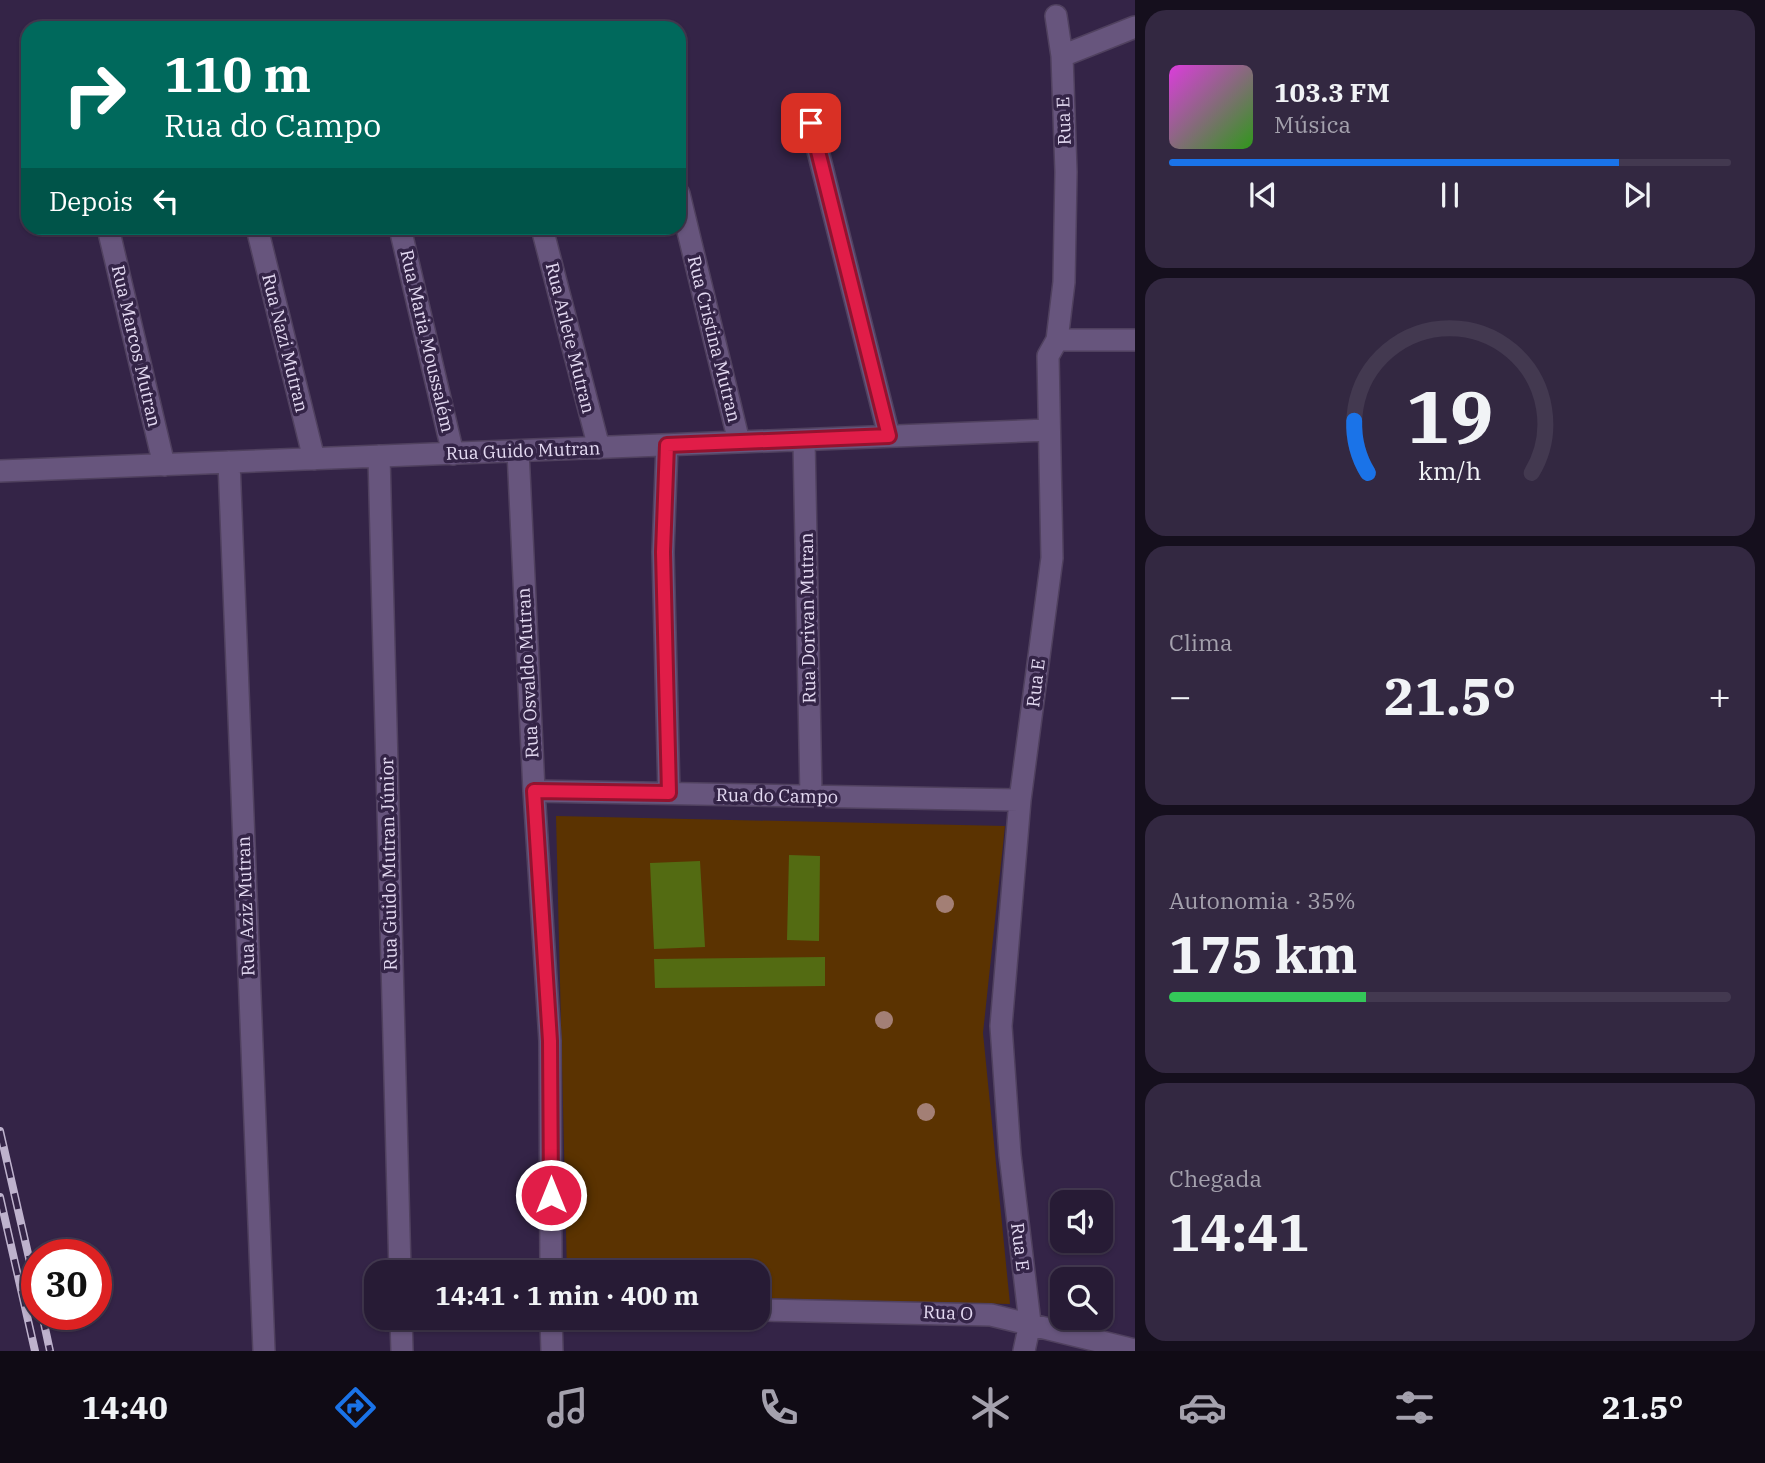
<!DOCTYPE html>
<html lang="pt">
<head>
<meta charset="utf-8">
<style>
  body { margin:0; font-family:"IBM Plex Serif",serif; background:#332841; color:#f1f3f6; height:100vh; display:flex; flex-direction:column; font-size:26px; white-space:nowrap }
  * { box-sizing:border-box; margin:0 }
  p { font-size:23px; color:#a4a1ad }
  .icon { flex:none; width:38px; height:38px; fill:none; stroke:currentColor; stroke-width:2; stroke-linecap:round; stroke-linejoin:round }
  .map { position:relative; flex:1; overflow:hidden }
  .panel { display:flex; flex-direction:column; gap:10px; padding:10px; background:#150f1d; width:630px }
  .panel>* { flex:none }
  .banner { position:absolute; left:21px; top:21px; width:665px; height:214px; border-radius:21px; box-shadow:0 2px 5px #0004,0 0 0 2px #433950; background:#00695c; color:#fff; overflow:hidden }
  .buttons { position:absolute; left:1050px; top:1190px; display:grid; gap:14px }
  .buttons a { display:grid; place-items:center; width:63px; height:63px; border-radius:14px; background:#271b35; box-shadow:0 2px 5px #0004,0 0 0 2px #433950; font-size:35px }
  .speed { position:absolute; left:21px; top:1239px; display:flex; gap:14px; font-size:35px; font-weight:700; text-align:center }
  .speed>* { display:grid; place-content:center; width:91px; height:91px; border-radius:50%; background:#271b35; box-shadow:0 2px 5px #0004,0 0 0 2px #433950; line-height:1 }
  .speed .limit { border:10px solid #d22; background:#fff; color:#111 }
  .pin { position:absolute; display:grid; place-items:center; width:60px; height:60px; color:#fff; margin:-30px; border-radius:14px; box-shadow:0 4px 10px #0006 }
  .me { position:absolute; width:77px; margin:-38px; rotate:0deg; stroke-linejoin:round; filter:drop-shadow(0 0 5px #0008) }
  .turn { display:flex; align-items:center; gap:24px; height:147px; padding:0 28px; font-size:32px }
  .turn .icon { width:91px; height:91px; stroke-width:2.5 }
  .turn b { display:block; font-size:49px; line-height:60px }
  .then { display:flex; align-items:center; height:66px; padding:0 28px; background:#0003; gap:14px; font-size:26px }
  .big { font-size:52px; font-weight:700; line-height:1.1 }
  .panel .widget { flex:1; display:flex; flex-direction:column; justify-content:center; gap:10px; min-width:0; padding:0 24px; border-radius:21px; background:#332841 }
  .panel .dial { align-items:center; gap:0 }
  .dial svg { height:182px; overflow:visible; fill:none; stroke:#433950; stroke-width:7; stroke-linecap:round; text-anchor:middle }
  .dial text { fill:#f1f3f6; stroke:none }
  .song { display:flex; align-items:center; gap:21px }
  .cover { width:84px; height:84px; border-radius:10px; background:linear-gradient(135deg,hsl(300 70% 55%),hsl(110 70% 35%)) }
  .played { height:7px; border-radius:4px; background:linear-gradient(90deg,#1a73e8 80%,#433950 80%) }
  .keys { display:flex; justify-content:space-around; direction:ltr }
  .heat { display:flex; justify-content:space-between; align-items:center; font-size:38px; direction:ltr }
  .charge { height:10px; border-radius:5px; background:linear-gradient(90deg,#34c759 35%,#433950 0) }
  .trip { position:absolute; left:364px; top:1260px; width:406px; height:70px; border-radius:21px; background:#271b35; box-shadow:0 2px 5px #0004,0 0 0 2px #433950; font-weight:700; line-height:70px; text-align:center }
  .tab-bar { display:flex; height:112px; justify-content:space-around; align-items:center; background:#100b15; color:#a4a1ad }
  .tab-bar .icon { width:49px; height:49px }
  .tab-bar .on { color:#1a73e8 }
  .tab-bar b { font-size:32px; color:#f1f3f6 }
  main { display:flex; flex:1; min-height:0 }
  .map>svg:first-child { display:block }
  .green { fill:#5b3301 }
  .building { fill:#536b12 }
  .lines { fill:none; stroke-linecap:round; stroke-linejoin:round }
  .minor-casing { stroke:#50415f; stroke-width:24 }
  .minor { stroke:#67557d; stroke-width:21 }
  .rail-casing { stroke:#beb2cd; stroke-width:8 }
  .rail { stroke:#342447; stroke-width:5; stroke-dasharray:16; stroke-linecap:butt }
  .tree { fill:#a37f75 }
  .route-casing { stroke:#92132f; stroke-width:18 }
  .route { stroke:#e11d48; stroke-width:12 }
  .labels { text-anchor:middle; stroke-width:7; stroke-linejoin:round; paint-order:stroke }
  .street-label { font-size:18px; fill:#e4daf2; stroke:#342447 }
</style>
</head>
<body>
<main>
<div class="map">
<svg width="1135" height="1351" viewBox="0 0 1135 1351">
  <rect width="100%" height="100%" fill="#342447"/>
  <path class="green" d="M556,816l449,10 -22,207 27,271 -252,-6v-26h-191z"/>
  <path class="building" d="M789,855l31,1 -1,85 -32,-1z
    M700,861l5,86 -51,2 -4,-86z
    M825,957v29l-170,2 -1,-29z"/>
  <g class="lines">
    <g class="minor-casing">
      <path id="minor" d="M1062,56l73,-29
        M811,123l78,313
        M679,194l60,248
        M108,228l56,237
        M257,228l57,231
        M400,228l53,226
        M542,228l57,220
        M1057,340h78
        M804,440l7,356
        M667,445l-4,107 6,241
        M518,451l16,340 16,250 1,231
        M379,456l21,816
        M229,462l35,889
        M0,471l1047,-41
        M534,791l486,9
        M758,1310l233,5 144,35
        M401,1318l1,33
        M551,1318l1,33
        M1024,1351l6,-28 -20,-168 -9,-129 19,-226 32,-242 -4,-202 9,-16 7,-58 2,-110 -4,-116 -6,-40"/>
    </g>
    <use href="#minor" class="minor"/>
    <g class="rail-casing">
      <path id="rail" d="M0,1131l37,162
        M0,1197l35,154
        M42,1314l8,37"/>
    </g>
    <use href="#rail" class="rail"/>
  </g>
  <g class="tree">
    <circle cx="945" cy="904" r="9"/>
    <circle cx="884" cy="1020" r="9"/>
    <circle cx="926" cy="1112" r="9"/>
  </g>
  <g class="lines">
    <g class="route-casing">
      <path id="route" d="M551,1195l-1,-154 -16,-250 135,2 -6,-241 4,-107 222,-9 -78,-313"/>
    </g>
    <use href="#route" class="route"/>
  </g>
  <g class="labels">
    <g class="street-label">
      <text transform="translate(1064 121) rotate(-92)" y="6">Rua E</text>
      <text transform="translate(570 338) rotate(76)" y="6">Rua Arlete Mutran</text>
      <text transform="translate(714 339) rotate(76)" y="6">Rua Cristina Mutran</text>
      <text transform="translate(427 341) rotate(77)" y="6">Rua Maria Moussalém</text>
      <text transform="translate(285 343) rotate(76)" y="6">Rua Nazi Mutran</text>
      <text transform="translate(136 346) rotate(77)" y="6">Rua Marcos Mutran</text>
      <text transform="translate(523 451) rotate(-2)" y="6">Rua Guido Mutran</text>
      <text transform="translate(808 618) rotate(-91)" y="6">Rua Dorivan Mutran</text>
      <text transform="translate(528 673) rotate(-93)" y="6">Rua Osvaldo Mutran</text>
      <text transform="translate(1036 683) rotate(-83)" y="6">Rua E</text>
      <text transform="translate(777 796) rotate(1)" y="6">Rua do Campo</text>
      <text transform="translate(389 864) rotate(-91)" y="6">Rua Guido Mutran Júnior</text>
      <text transform="translate(246 906) rotate(-92)" y="6">Rua Aziz Mutran</text>
      <text transform="translate(1020 1247) rotate(83)" y="6">Rua E</text>
      <text transform="translate(948 1313) rotate(2)" y="6">Rua O</text>
    </g>
  </g>
</svg>
<div class="buttons">
<a><svg class="icon" aria-label="sound" viewBox="0 0 24 24"><path d="M4 9h4l5-4v14l-5-4H4zM17 9q2 3 0 6"/></svg></a>
<a><svg class="icon" aria-label="search" viewBox="0 0 24 24"><circle cx="10" cy="10" r="6"/><path d="M15 15l6 6"/></svg></a>
</div>
<div class="speed"><div class="limit">30</div></div>
<div class="pin" style="left:811px;top:123px;background:#d93025"><svg class="icon" aria-label="arrive" viewBox="0 0 24 24"><path d="M6 21V4h12l-3 4 3 4H6"/></svg></div>
<svg class="me" style="left:551px;top:1195px" viewBox="-20 -20 40 40"><circle r="17" fill="#e11d48" stroke="#fff" stroke-width="3"/><path d="M0-11L8 9 0 5-8 9z" fill="#fff"/></svg>
<div class="trip">14:41 · 1 min · 400 m</div>
<div class="banner">
<div class="turn"><svg class="icon" aria-label="right" viewBox="0 0 24 24"><path d="M7 20v-9h11M14 6l5 5-5 5"/></svg><div><b>110 m</b>Rua do Campo</div></div>
<div class="then">Depois<svg class="icon" aria-label="left" viewBox="0 0 24 24"><path d="M17 20v-9H6M10 6l-5 5 5 5"/></svg></div>
</div>
</div>
<section class="panel">
<div class="widget">
<div class="song"><i class="cover"></i><div><b>103.3 FM</b><p>Música</p></div></div>
<div class="played"></div>
<div class="keys"><svg class="icon" aria-label="previous" viewBox="0 0 24 24"><path d="M18 5L8 12l10 7zM5 5v14"/></svg><svg class="icon" aria-label="pause" viewBox="0 0 24 24"><path d="M8 5v14M16 5v14"/></svg><svg class="icon" aria-label="next" viewBox="0 0 24 24"><path d="M6 5l10 7-10 7zM19 5v14"/></svg></div>
</div>
<div class="widget dial"><svg viewBox="0 0 100 80">
<path d="M14 69A42 42 0 1 1 86 69"/>
<path d="M14 69A42 42 0 0 1 8 46" stroke="#1a73e8"/>
<text x="50" y="56" font-size="32" font-weight="700">19</text>
<text x="50" y="72" font-size="11">km/h</text>
</svg></div>
<div class="widget"><p>Clima</p>
<div class="heat"><a>−</a><b class="big">21.5°</b><a>+</a></div>
</div>
<div class="widget"><p>Autonomia · 35%</p><b class="big">175 km</b><div class="charge"></div></div>
<div class="widget"><p>Chegada</p><b class="big">14:41</b></div>
</section>
</main>
<nav class="tab-bar">
<b>14:40</b>
<svg class="icon on" aria-label="directions" viewBox="0 0 24 24"><path d="M12 3l9 9-9 9-9-9zM9 14v-3h6M13 9l2 2-2 2"/></svg>
<svg class="icon" aria-label="music" viewBox="0 0 24 24"><path d="M9 18V5l10-2v13"/><circle cx="6" cy="18" r="3"/><circle cx="16" cy="16" r="3"/></svg>
<svg class="icon" aria-label="phone" viewBox="0 0 24 24"><path d="M5 4h4l2 5-3 2q2 4 5 5l2-3 5 2v4C11 20 4 13 5 4z"/></svg>
<svg class="icon" aria-label="climate" viewBox="0 0 24 24"><path d="M12 3v18M4 7l16 10M4 17L20 7"/></svg>
<svg class="icon" aria-label="car" viewBox="0 0 24 24"><path d="M5 17H2v-5l4-1 3-4h7l3 4 3 1v5h-3M9 17h6M6 11h13"/><circle cx="7" cy="17" r="2"/><circle cx="17" cy="17" r="2"/></svg>
<svg class="icon" aria-label="filters" viewBox="0 0 24 24"><path d="M4 7h16M4 17h16"/><circle cx="9" cy="7" r="2"/><circle cx="15" cy="17" r="2"/></svg>
<b>21.5°</b>
</nav>
</body>
</html>
